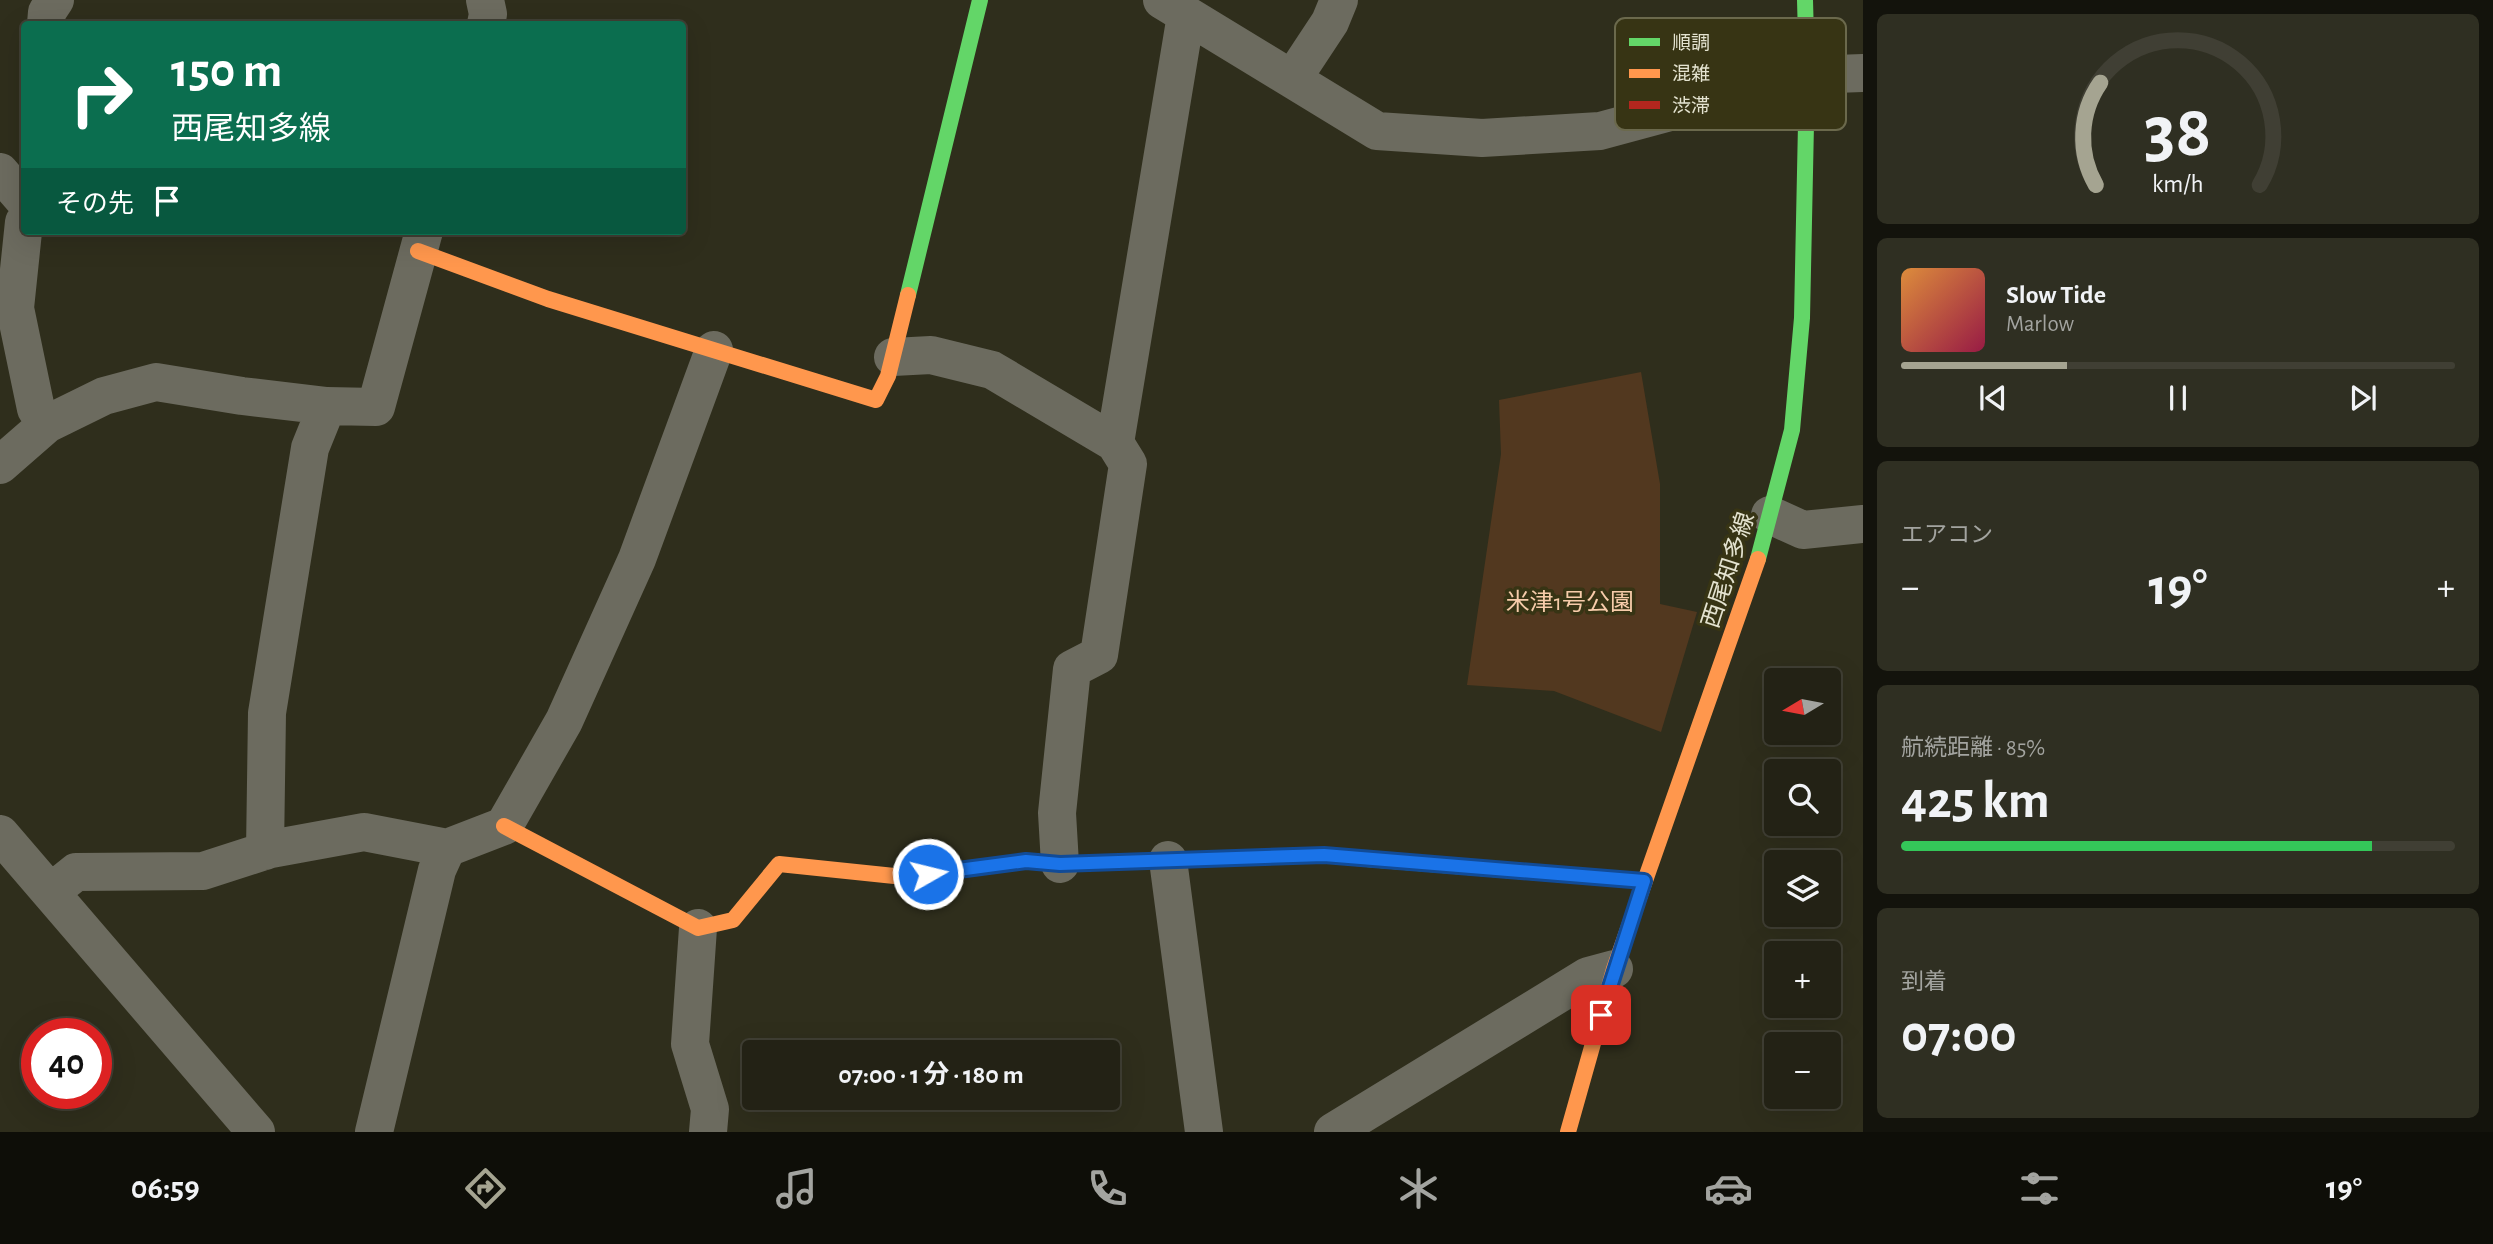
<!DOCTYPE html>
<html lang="ja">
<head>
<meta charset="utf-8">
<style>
  body { margin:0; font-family:"Alegreya Sans","Noto Sans JP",sans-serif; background:#2f2f22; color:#f1f3f6; height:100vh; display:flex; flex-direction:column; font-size:26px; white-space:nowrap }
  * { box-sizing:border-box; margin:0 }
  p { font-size:23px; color:#a3a4a0 }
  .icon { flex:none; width:38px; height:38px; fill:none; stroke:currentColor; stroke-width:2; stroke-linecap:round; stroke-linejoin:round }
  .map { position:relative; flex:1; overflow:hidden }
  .sheet { display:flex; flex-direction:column; gap:14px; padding:14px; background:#13130c; width:630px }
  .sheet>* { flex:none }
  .hud { position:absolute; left:21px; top:21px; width:665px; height:214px; border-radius:7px; box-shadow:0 7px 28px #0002,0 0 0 2px #403f34; background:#0b6e4f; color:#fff; overflow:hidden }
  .needle { width:46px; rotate:260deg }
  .tools { position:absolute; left:1764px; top:668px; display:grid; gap:14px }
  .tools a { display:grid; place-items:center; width:77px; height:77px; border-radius:7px; background:#232215; box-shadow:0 7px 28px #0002,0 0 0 2px #403f34; font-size:35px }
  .speed { position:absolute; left:21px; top:1018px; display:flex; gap:14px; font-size:35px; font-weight:700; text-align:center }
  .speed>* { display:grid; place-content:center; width:91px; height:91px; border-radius:50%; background:#232215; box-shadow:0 7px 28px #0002,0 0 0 2px #403f34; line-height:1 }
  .speed .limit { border:10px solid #d22; background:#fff; color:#111 }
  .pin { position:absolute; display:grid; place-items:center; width:60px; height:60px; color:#fff; margin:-30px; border-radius:14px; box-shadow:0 4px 10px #0006 }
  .me { position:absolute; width:77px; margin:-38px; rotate:82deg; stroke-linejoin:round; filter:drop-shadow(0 0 5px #0008) }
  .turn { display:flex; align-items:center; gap:24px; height:147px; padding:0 35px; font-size:32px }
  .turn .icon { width:91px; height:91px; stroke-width:2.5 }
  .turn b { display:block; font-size:49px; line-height:60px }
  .then { display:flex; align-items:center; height:66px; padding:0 35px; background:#0003; gap:14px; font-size:26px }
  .big { font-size:52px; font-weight:700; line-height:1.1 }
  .sheet .tile { flex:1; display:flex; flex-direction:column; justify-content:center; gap:10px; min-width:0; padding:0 24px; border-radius:10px; background:#2f2f22 }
  .sheet .dial { align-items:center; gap:0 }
  .dial svg { height:182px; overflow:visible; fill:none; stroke:#403f34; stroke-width:7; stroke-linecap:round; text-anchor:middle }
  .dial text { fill:#f1f3f6; stroke:none }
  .song { display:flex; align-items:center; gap:21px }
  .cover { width:84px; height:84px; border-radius:10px; background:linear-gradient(135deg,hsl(30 70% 55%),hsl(340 70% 35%)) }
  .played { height:7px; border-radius:4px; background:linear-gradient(90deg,#a5a491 30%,#403f34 30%) }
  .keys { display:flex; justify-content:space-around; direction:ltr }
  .heat { display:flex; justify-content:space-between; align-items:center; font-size:38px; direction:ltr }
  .charge { height:10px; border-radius:5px; background:linear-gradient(90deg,#34c759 85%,#403f34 0) }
  .trip { position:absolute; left:742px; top:1040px; width:378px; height:70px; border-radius:7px; background:#232215; box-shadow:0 7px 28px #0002,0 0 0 2px #403f34; font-weight:700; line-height:70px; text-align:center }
  .dock { display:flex; height:112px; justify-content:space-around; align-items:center; background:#0e0e08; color:#a3a4a0 }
  .dock .icon { width:49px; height:49px }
  .dock .active { color:#a5a491 }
  .dock b { font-size:32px; color:#f1f3f6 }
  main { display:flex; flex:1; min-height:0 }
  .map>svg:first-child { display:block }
  .green { fill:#52381f }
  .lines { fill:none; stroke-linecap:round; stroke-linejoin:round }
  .street { stroke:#6c6b5f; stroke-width:38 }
  .fast { stroke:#63d668; stroke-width:16 }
  .slow { stroke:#ff974d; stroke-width:16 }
  .jam { stroke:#b3261e; stroke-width:16 }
  .route-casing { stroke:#114b97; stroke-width:18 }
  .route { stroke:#1a73e8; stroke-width:12 }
  .labels { text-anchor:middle; stroke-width:7; stroke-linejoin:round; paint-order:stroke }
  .street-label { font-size:24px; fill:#e4e3d0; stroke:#373414 }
  .park-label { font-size:24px; fill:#f7ccaa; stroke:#373414 }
  .key { fill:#373414; stroke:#6b694c; stroke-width:2 }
  .key-label { font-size:19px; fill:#e4e3d0 }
</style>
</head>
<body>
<main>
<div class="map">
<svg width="1863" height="1132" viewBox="0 0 1863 1132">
  <rect width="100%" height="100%" fill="#2f2e1c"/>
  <path class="green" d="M1641,372l19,112v120l37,8 -36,120 -107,-41 -87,-6 34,-231 -2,-54z"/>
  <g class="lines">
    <path class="street" d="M485,0l3,14 -2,10
      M1162,0l215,131 105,7 118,-7 207,-56 56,-2
      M46,24l1,-12 8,-12
      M1293,78l37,-56 9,-22
      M0,172l24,28
      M24,222l-9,86 21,101 11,15
      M893,357l38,-2 61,15 123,73 13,21 -29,191 -27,14 -15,144 3,51
      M1115,443l71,-428
      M0,465l47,-41 57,-28 52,-14 86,14 85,10 49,1 48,-176
      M1770,515l33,15 60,-6
      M0,834l256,298
      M265,851l2,-138 43,-265 17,-42
      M1168,860l36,272
      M51,892l25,-20 127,-1 68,-22 93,-17 83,16
      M698,928l-8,116 20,65 -2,23
      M374,1132l63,-262 10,-22 57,-22 60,-105 73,-162 77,-209
      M1333,1132l255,-156 26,-7"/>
    <path class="fast" d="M908,295l72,-295
      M1758,559l34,-129 10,-112 5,-243 -2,-75
      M1367,859l277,22"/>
    <path class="slow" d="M418,251l130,48 328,101 12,-24 20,-81
      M504,826l194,102 35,-8 46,-56 125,13 122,-16 36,3
      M1568,1132l46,-163 144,-410"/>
    <path class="jam" d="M1062,864l262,-9 43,4"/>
  </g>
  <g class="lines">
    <g class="route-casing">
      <path id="route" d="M928,874l98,-13 34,3 264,-9 320,26 -43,134"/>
    </g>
    <use href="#route" class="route"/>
  </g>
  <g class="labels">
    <g class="street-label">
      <text transform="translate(1728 570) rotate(-72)" y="8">西尾知多線</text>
    </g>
    <g class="park-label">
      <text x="1570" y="610">米津1号公園</text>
    </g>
  </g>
  <rect x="1615" y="18" width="231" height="112" rx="10" class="key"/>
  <rect x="1629" y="38" width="31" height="8" fill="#63d668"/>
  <rect x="1629" y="69" width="31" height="9" fill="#ff974d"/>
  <rect x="1629" y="101" width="31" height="8" fill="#b3261e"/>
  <g class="key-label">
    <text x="1672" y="49">順調</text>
    <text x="1672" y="80">混雑</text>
    <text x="1672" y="112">渋滞</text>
  </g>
</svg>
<div class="tools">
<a><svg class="needle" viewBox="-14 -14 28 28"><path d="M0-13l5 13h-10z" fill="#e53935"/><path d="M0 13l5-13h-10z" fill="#a3a4a0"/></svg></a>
<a><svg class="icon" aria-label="search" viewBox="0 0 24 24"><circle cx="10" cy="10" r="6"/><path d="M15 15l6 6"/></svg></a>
<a><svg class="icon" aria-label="layers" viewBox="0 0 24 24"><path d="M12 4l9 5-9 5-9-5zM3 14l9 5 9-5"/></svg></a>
<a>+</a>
<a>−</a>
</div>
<div class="speed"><div class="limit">40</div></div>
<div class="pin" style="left:1601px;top:1015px;background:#d93025"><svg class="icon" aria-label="arrive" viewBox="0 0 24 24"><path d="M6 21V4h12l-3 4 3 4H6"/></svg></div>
<svg class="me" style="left:928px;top:874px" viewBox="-20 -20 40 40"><circle r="17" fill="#1a73e8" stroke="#fff" stroke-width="3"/><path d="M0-11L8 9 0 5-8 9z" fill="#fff"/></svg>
<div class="trip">07:00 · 1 分 · 180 m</div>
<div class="hud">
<div class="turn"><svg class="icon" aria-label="right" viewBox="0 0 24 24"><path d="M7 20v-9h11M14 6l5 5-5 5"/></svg><div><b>150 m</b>西尾知多線</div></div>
<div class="then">その先<svg class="icon" aria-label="arrive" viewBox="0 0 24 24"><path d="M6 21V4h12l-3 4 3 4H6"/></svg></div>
</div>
</div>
<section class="sheet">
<div class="tile dial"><svg viewBox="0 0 100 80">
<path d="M14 69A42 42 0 1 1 86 69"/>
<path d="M14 69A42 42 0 0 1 16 24" stroke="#a5a491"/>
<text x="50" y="56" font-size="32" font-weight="700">38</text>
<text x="50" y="72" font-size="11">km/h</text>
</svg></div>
<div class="tile">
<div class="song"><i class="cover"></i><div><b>Slow Tide</b><p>Marlow</p></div></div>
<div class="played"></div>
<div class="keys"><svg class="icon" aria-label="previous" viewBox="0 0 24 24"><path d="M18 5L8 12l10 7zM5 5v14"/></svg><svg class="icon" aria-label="pause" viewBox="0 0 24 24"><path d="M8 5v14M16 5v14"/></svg><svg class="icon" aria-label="next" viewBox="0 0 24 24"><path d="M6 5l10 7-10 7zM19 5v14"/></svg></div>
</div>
<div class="tile"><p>エアコン</p>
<div class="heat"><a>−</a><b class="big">19°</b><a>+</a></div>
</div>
<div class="tile"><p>航続距離 · 85%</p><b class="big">425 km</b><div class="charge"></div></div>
<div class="tile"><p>到着</p><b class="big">07:00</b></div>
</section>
</main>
<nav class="dock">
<b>06:59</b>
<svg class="icon active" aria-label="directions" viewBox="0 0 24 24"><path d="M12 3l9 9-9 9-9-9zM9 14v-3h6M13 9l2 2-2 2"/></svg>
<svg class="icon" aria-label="music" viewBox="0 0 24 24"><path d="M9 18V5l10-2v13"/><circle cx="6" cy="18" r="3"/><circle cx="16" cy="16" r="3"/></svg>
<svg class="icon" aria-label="phone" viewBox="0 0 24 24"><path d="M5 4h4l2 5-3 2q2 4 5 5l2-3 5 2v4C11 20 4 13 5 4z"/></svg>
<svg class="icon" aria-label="climate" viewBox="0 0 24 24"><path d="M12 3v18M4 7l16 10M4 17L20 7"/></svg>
<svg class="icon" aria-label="car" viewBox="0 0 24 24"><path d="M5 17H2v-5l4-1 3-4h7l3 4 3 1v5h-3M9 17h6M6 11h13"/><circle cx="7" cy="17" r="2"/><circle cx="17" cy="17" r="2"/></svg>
<svg class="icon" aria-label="filters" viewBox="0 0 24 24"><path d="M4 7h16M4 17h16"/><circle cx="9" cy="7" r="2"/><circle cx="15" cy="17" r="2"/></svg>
<b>19°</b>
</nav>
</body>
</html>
